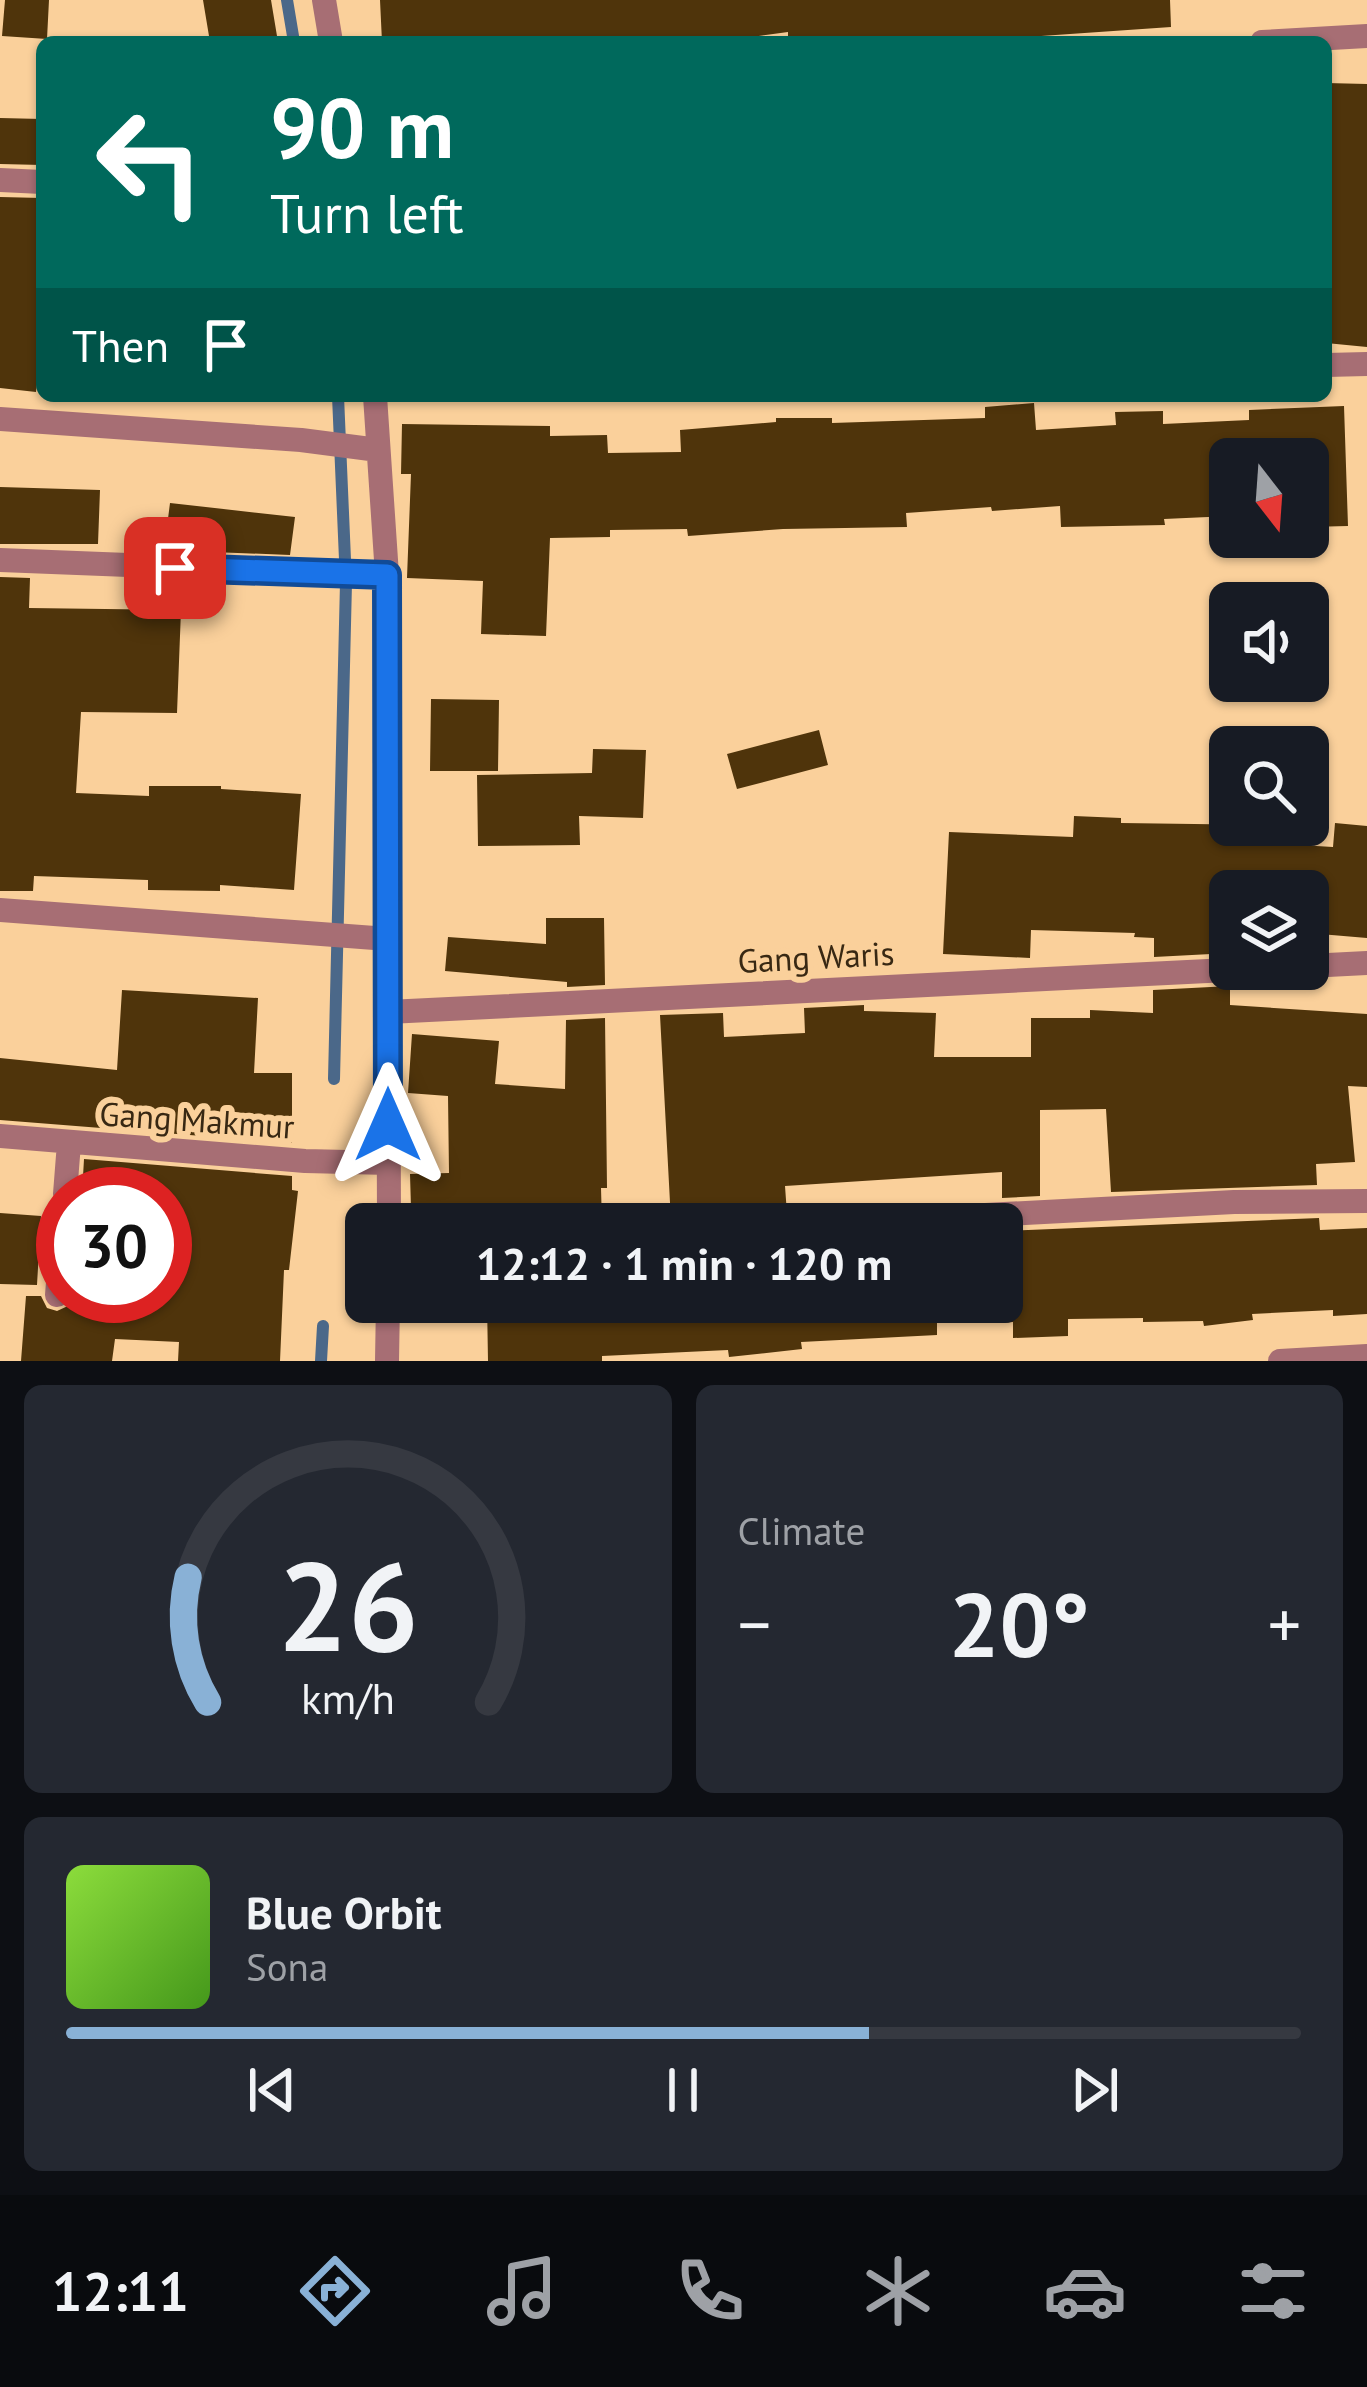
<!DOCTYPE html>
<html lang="en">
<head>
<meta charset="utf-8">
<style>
  body { margin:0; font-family:"PT Sans",sans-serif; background:#242831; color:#f1f3f6; height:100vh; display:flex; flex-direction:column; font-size:45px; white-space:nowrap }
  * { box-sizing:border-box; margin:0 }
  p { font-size:39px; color:#9ea1a6 }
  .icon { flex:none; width:66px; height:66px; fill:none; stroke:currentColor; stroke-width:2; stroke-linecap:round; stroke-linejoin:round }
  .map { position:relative; height:1361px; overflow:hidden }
  .details { display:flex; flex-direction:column; gap:24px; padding:24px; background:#0d0f14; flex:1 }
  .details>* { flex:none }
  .hud { position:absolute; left:36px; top:36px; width:1296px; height:366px; border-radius:18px; box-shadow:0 3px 9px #0004; background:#00695c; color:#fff; overflow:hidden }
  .needle { width:78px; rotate:163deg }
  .controls { position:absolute; left:1209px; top:438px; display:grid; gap:24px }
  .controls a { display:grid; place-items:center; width:120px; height:120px; border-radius:18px; background:#171b24; box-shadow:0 3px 9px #0004; font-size:60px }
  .speed { position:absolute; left:36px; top:1167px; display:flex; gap:24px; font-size:60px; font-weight:700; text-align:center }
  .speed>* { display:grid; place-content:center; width:156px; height:156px; border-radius:50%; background:#171b24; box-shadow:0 3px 9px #0004; line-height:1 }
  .speed .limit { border:18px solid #d22; background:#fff; color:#111 }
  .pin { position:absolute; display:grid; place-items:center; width:102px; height:102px; color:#fff; margin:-51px; border-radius:24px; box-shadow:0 6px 18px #0006 }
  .me { position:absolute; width:132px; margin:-66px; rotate:0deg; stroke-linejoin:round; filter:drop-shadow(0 0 9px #0008) }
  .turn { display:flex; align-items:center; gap:42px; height:252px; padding:0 36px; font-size:54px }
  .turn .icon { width:156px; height:156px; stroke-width:2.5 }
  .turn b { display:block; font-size:84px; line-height:102px }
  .then { display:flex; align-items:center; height:114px; padding:0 36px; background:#0003; gap:24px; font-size:45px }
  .big { font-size:90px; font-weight:700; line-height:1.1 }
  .details .widget { flex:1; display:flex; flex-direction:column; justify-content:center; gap:18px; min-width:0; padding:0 42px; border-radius:18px; background:#242831 }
  .details .dial { align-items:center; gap:0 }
  .dial svg { height:312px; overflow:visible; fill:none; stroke:#363941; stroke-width:7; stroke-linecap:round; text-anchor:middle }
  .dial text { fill:#f1f3f6; stroke:none }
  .song { display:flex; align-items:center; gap:36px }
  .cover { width:144px; height:144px; border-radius:18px; background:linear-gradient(135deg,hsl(90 70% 55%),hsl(100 70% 35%)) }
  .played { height:12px; border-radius:6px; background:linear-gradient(90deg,#89b1d6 65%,#363941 65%) }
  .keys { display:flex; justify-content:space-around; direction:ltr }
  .heat { display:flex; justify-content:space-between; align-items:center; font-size:66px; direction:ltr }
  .details .tiles { flex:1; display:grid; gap:24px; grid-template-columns:1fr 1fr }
  .widget:last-child { grid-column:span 2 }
  .trip { position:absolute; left:345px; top:1203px; width:678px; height:120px; border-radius:18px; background:#171b24; box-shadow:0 3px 9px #0004; font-weight:700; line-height:120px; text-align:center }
  .tabs { display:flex; height:192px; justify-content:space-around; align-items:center; background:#090b0e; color:#9ea1a6 }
  .tabs .icon { width:84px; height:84px }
  .tabs .active { color:#89b1d6 }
  .tabs b { font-size:54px; color:#f1f3f6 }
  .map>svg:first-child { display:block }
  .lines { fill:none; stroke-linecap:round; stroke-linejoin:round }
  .stream { stroke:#4b6889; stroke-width:12 }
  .building { fill:#4f340b }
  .street { stroke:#a76e74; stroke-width:24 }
  .route-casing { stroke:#114b97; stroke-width:30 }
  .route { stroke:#1a73e8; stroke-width:21 }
  .labels { text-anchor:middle; stroke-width:12; stroke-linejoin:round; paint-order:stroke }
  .street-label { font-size:33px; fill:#382813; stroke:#fad09b }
</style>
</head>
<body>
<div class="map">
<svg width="1367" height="1361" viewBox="0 0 1367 1361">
  <rect width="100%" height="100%" fill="#fad09b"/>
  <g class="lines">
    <path class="stream" d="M287,0l7,42
      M334,1079l12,-496 -8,-187
      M321,1361l2,-35"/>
  </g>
  <path class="building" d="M5,0h44l-2,39 -45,-3z
    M203,0h68l7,42h-68z
    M380,0h790l1,27 -215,15h-36v-6l-38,6h-25v-4l-69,2v-8l-72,10h-334z
    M1326,83l41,1v263l-41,-4z
    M0,118l42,1v46l-42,-1z
    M0,197l42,1v133l-6,61 -36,-4z
    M1034,403l2,27 80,-5 -1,-13 48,-1v13l86,-4v-10l95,-4 4,120 -40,1v-68h-78v57l-66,3 1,6 -104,2 -1,-21 -68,5 -1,-4 -85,6 1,14 -124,2 -95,7 -1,-7 -77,1v7l-60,1 -4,98 -65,-2 2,-53 -76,-3 4,-104h-10l1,-50 148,2v10l57,-1 1,18 73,-1 -1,-22 96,-8v-4h56v5l153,-5v-11z
    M0,487l100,3 -2,54h-98z
    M170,503l125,14 -5,38 -126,-5z
    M0,577l30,1 -1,30 152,2 -4,103 -96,-1 -5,81 73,3v-10h72v3l80,5 -7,96 -74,-5v6l-72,-1v-10l-114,-4 -1,15h-33z
    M431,699l68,1 -1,71h-68z
    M819,730l9,35 -91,24 -10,-35z
    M593,749l53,1 -3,68 -64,-2 1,29 -102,1 -1,-71 115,-2z
    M1074,816l47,2v5l146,2 -1,18 67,4 2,-24 32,3v112l-59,-5v-42h-78v62l-76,4v-19l-20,-1 1,-4 -104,-3 -1,28 -87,-4 6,-122 124,5z
    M546,918h58l1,67 -38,2v-5l-122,-11 3,-34 98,7z
    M1230,986v19l137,9v73l-19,-1 7,76 -39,2 1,21 -206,7 -5,-83 -66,1v86l-38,2v-26l-217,14 2,28 -116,7 -11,-206 63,-2 1,24 81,-4 -1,-25 60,-3v6l72,2 -2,44h97v-39h59v-8l63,3v-23z
    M122,990l136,8 -4,75h38v70l-292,-23v-62l117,12z
    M605,1018l2,170h-6l1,36h-65v-20l-126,4 -1,-34 39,-1 -1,-77 -40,-3 4,-59 87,7 -4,43 70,5 1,-69z
    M84,1159l208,17v14l6,1 -9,79h-5l-4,91h-102l1,-19 -64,-3 -3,22h-91l5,-65h15l6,12 10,3 13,-6 3,-9h92l3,-94 -3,-8h-83z
    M0,1213l41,3 -4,69 -37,-1z
    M1319,1218l1,12 47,-2v86l-34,2v-6l-81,4 1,6 -49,6 -1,-5 -60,1v-4l-75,1v17l-55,2v-16l-11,1v-92z
    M487,1302h450v33l-136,7 1,7 -73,8 -1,-7 -126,6v5h-114z"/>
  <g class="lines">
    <path class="street" d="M324,0l7,42
      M1262,42l105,-6
      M0,180l42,2
      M1326,365l41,-1
      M375,396l12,179 2,649
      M0,419l301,21 77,10
      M0,560l387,15
      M0,910l388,29
      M1308,966l59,-3
      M388,1012l860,-43
      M0,1136l305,25 84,2
      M65,1194l4,-51
      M815,1224l419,-22 133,-1
      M57,1295l6,-74
      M387,1361l1,-59
      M1280,1361l87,-5"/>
  </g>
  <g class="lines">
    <g class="route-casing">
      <path id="route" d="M175,568l212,7 1,550"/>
    </g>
    <use href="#route" class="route"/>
  </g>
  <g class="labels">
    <g class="street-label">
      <text transform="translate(816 957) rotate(-3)" y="12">Gang Waris</text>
      <text transform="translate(197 1120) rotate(4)" y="12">Gang Makmur</text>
    </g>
  </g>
</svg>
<div class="controls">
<a><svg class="needle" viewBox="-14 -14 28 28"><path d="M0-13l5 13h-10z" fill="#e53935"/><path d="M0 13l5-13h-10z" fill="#9ea1a6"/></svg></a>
<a><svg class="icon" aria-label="sound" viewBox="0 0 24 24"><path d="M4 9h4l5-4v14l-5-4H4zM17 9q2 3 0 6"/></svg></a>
<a><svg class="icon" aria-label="search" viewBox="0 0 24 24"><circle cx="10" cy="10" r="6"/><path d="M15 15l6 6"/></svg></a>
<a><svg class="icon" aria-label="layers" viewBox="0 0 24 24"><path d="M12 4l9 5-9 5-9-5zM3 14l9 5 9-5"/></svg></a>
</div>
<div class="speed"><div class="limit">30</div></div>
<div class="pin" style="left:175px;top:568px;background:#d93025"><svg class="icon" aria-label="arrive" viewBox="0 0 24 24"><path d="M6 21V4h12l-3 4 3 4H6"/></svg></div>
<svg class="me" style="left:388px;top:1125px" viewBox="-20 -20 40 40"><path d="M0-17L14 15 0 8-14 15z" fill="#1a73e8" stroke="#fff" stroke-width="4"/></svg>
<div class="trip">12:12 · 1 min · 120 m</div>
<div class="hud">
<div class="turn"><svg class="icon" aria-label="left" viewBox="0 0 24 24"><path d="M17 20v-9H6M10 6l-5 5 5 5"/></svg><div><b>90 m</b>Turn left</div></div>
<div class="then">Then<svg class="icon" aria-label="arrive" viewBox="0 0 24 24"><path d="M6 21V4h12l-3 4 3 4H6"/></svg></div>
</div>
</div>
<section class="details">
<div class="tiles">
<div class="widget dial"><svg viewBox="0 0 100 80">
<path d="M14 69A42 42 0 1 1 86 69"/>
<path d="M14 69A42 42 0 0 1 9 37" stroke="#89b1d6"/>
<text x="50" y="56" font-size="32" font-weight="700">26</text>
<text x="50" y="72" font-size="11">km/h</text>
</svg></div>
<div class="widget"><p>Climate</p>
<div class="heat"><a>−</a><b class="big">20°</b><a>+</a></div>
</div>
<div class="widget">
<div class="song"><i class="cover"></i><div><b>Blue Orbit</b><p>Sona</p></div></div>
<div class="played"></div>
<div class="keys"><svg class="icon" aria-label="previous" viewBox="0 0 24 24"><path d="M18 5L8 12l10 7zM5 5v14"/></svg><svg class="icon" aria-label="pause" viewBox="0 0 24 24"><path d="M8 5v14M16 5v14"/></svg><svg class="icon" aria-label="next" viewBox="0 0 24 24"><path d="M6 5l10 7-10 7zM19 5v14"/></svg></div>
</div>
</div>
</section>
<nav class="tabs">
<b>12:11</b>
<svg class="icon active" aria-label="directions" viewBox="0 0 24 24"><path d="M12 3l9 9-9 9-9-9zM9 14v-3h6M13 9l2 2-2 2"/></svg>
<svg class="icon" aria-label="music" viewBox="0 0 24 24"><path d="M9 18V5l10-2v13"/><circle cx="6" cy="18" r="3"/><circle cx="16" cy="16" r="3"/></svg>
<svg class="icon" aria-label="phone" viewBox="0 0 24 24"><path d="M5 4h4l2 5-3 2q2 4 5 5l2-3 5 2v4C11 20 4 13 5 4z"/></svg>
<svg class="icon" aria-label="climate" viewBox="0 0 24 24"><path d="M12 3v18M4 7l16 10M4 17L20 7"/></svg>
<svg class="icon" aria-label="car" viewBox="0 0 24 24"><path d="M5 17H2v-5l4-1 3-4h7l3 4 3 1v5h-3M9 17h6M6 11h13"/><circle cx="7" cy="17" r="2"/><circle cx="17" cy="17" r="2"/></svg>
<svg class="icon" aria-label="filters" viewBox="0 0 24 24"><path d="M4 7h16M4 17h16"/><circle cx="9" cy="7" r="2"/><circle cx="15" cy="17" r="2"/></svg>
</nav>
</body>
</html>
